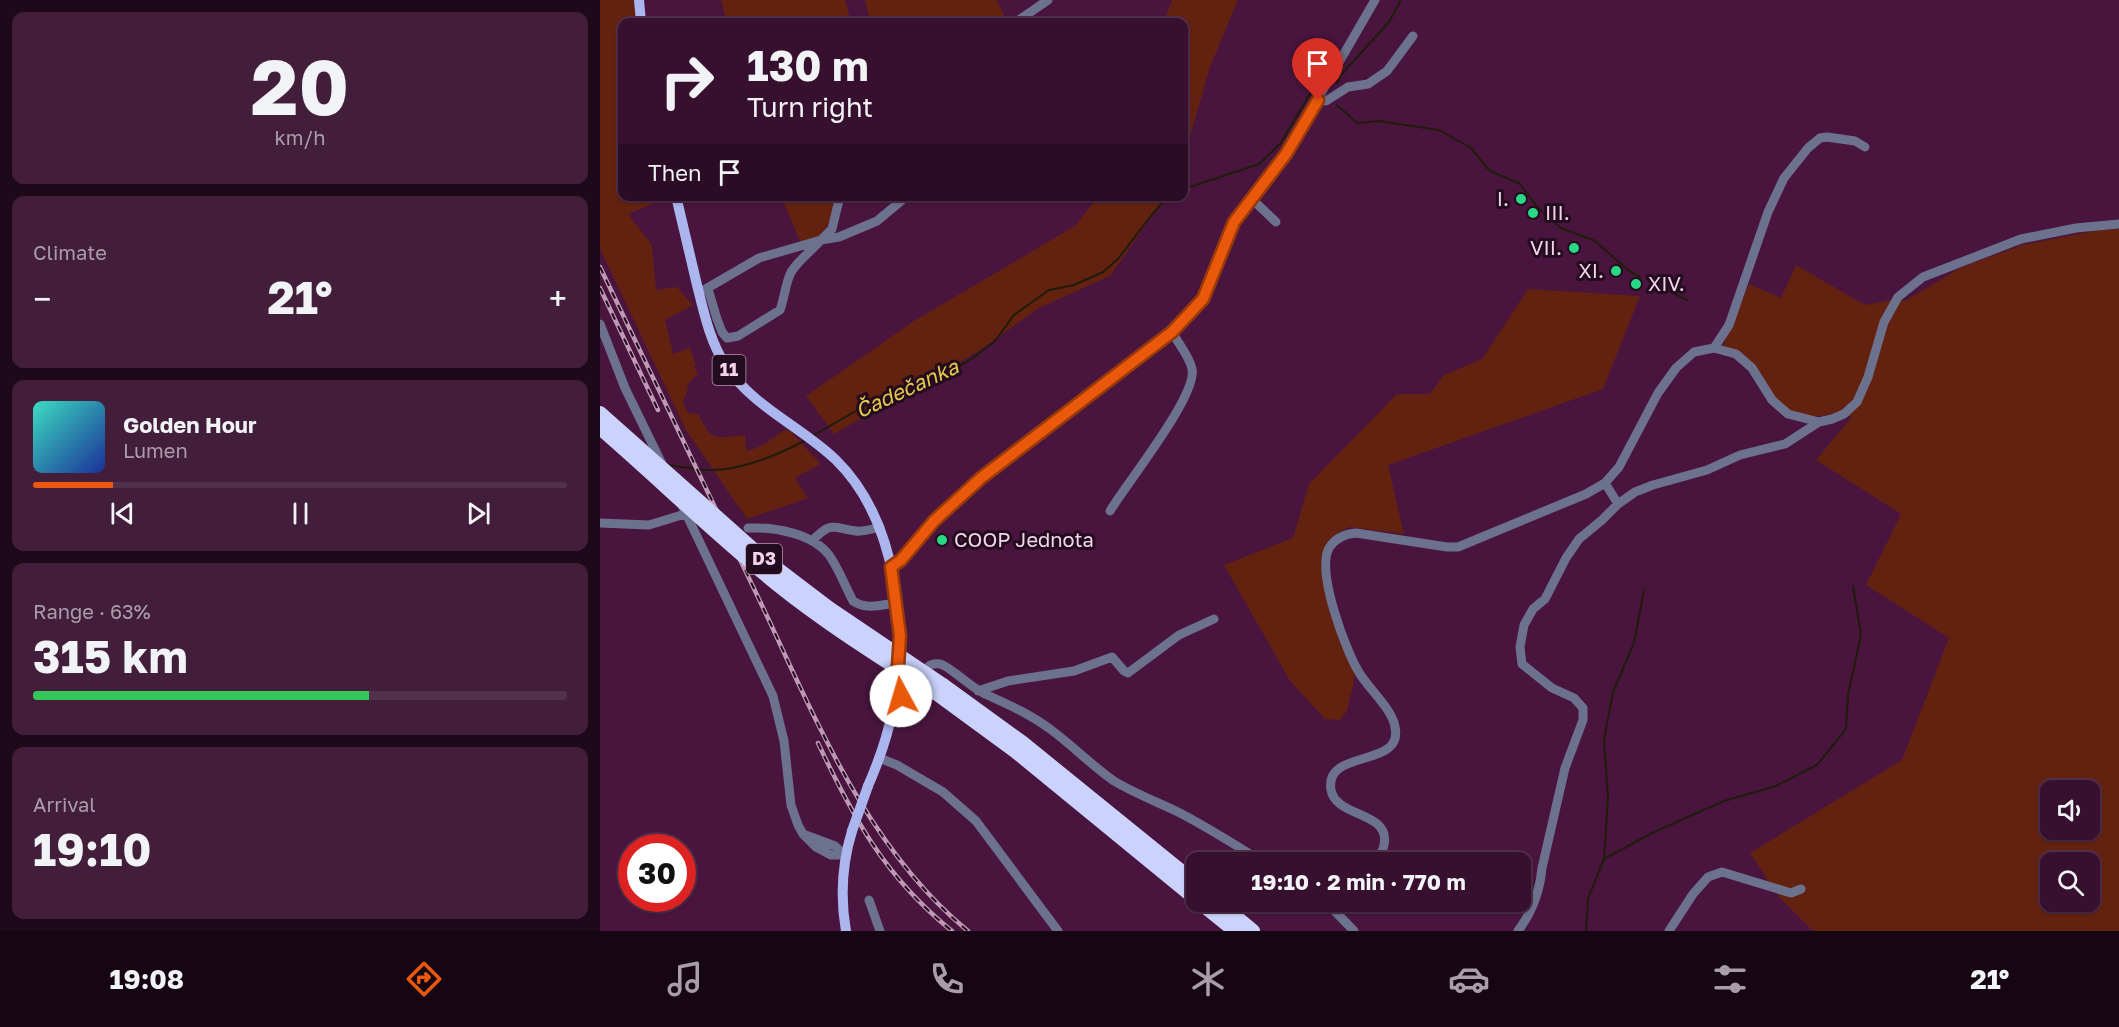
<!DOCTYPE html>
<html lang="en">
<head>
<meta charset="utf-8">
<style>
  body { margin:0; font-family:"Golos Text",sans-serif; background:#421e3b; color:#f1f3f6; height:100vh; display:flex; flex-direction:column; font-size:22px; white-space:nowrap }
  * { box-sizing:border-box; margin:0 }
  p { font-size:20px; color:#aa9daa }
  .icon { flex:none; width:33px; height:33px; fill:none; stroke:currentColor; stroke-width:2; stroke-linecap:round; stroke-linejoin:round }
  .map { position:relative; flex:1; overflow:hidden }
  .details { display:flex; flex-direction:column; gap:12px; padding:12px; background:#1e091a; width:600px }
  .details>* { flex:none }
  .banner { position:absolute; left:18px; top:18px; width:570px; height:183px; border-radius:12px; box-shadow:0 2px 4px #0004,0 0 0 2px #51304b; background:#37102f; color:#f1f3f6; overflow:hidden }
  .buttons { position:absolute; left:1440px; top:780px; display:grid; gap:12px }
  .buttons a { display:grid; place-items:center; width:60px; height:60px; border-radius:12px; background:#37102f; box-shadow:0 2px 4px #0004,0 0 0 2px #51304b; font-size:30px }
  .speed { position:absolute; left:18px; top:834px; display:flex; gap:12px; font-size:30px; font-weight:700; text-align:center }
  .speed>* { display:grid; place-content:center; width:78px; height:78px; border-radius:50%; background:#37102f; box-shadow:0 2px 4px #0004,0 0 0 2px #51304b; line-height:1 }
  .speed .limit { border:9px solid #d22; background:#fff; color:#111 }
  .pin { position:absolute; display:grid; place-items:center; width:51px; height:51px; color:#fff; margin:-62px -26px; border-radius:50% 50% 50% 0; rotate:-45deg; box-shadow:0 0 6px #0007 }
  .pin .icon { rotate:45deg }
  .me { position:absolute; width:66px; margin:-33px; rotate:354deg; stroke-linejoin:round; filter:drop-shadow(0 0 4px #0008) }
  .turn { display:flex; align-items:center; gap:21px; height:126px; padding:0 30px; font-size:27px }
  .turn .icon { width:78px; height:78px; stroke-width:2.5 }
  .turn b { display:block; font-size:42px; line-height:51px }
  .then { display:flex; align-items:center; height:57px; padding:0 30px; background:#0003; gap:12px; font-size:22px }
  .big { font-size:45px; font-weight:700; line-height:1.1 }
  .details .widget { flex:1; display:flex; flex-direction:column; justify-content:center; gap:9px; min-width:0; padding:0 21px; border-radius:12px; background:#421e3b }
  .details .dial { align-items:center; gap:0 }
  .dial b { font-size:78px; line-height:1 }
  .song { display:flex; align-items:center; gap:18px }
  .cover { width:72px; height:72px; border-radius:9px; background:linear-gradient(135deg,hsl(170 70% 55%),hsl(230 70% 35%)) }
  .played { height:6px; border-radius:3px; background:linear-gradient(90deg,#ea580c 15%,#51304b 15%) }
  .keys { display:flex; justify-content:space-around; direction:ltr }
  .heat { display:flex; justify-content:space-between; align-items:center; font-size:33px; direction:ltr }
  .charge { height:9px; border-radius:4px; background:linear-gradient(90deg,#34c759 63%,#51304b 0) }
  .trip { position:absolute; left:586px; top:852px; width:345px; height:60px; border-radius:12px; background:#37102f; box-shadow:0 2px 4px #0004,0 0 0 2px #51304b; font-weight:700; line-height:60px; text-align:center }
  .tab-bar { display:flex; height:96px; justify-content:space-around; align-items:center; background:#160613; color:#aa9daa }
  .tab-bar .icon { width:42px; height:42px }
  .tab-bar .on { color:#ea580c }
  .tab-bar b { font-size:27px; color:#f1f3f6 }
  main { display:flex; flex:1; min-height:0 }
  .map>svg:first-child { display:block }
  .green { fill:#632210; fill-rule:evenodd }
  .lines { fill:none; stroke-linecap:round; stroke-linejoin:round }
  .stream { stroke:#201c0a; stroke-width:2 }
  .minor { stroke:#6c728d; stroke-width:9 }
  .major { stroke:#abb6ef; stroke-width:10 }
  .highway { stroke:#cbd3fc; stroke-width:14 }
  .rail-casing { stroke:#bf98b6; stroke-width:4.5 }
  .rail { stroke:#220c1d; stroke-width:2; stroke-dasharray:7; stroke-linecap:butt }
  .major-bridge { stroke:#abb6ef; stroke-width:10 }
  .highway-bridge { stroke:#cbd3fc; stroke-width:14 }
  .route-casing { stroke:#983908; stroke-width:15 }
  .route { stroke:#ea580c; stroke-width:10 }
  .poi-dot { fill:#28d885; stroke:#220c1d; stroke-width:2 }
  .labels { text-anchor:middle; stroke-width:6; stroke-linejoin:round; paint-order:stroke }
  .shield { fill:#220c1d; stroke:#b597ad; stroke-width:1.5 }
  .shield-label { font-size:18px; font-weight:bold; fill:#f4d3eb }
  .poi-label { font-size:20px; fill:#f4d3eb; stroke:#220c1d; text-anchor:end }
  .water-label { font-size:21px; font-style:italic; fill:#e6c94b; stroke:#220c1d }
</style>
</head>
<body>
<main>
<section class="details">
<div class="widget dial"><b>20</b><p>km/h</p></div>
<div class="widget"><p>Climate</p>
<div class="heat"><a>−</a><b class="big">21°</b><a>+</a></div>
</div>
<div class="widget">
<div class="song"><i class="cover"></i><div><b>Golden Hour</b><p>Lumen</p></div></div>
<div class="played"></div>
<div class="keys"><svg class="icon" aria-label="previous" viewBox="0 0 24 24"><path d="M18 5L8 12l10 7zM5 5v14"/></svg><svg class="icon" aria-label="pause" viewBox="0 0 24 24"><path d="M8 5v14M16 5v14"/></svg><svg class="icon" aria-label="next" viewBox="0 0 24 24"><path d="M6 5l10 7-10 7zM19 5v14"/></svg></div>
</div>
<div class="widget"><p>Range · 63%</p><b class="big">315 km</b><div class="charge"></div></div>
<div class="widget"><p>Arrival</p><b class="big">19:10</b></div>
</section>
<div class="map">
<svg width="1519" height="931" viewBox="0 0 1519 931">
  <rect width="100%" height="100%" fill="#49153f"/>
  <path class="green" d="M0,0h38l3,22h-19v174l48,1 -42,17 24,31 4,45 21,-3 16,18 -28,15 8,34 17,-6 6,17 -2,2 4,7 -11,11 1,3 -5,14 5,11 10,1c15,29 16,24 47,21l1,16c15,-3 26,-12 38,-21l6,1 31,33 -26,14 13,20 -61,21 -61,-89 -86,-181z
    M121,0h124l6,22h-124z
    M265,0h132l10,22h-137z
    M572,0h66l-28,67 -26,90v-135h-20z
    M499,196l66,1 -55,79 -71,32 -62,44 -143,82 -28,-38 108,-75 161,-95z
    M181,197h52c4,10 -5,32 -14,39 -5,3 -13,4 -18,7z
    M1519,229v702h-306l-34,-34 -29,-44 152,-93 47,-122 -83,-53 35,-71 -85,-54 35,-42 -9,-7c-27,8 -47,10 -67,-14 -8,-9 -12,-22 -21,-31 -8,-8 -21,-14 -31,-20l26,-62 32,14 15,-33 69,40 26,-5 14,1 55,-33 62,-23 78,-15zM1450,790h40v40h-40zM1450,862h40v40h-40z
    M928,289l112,7 -37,93 -215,76 16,69 -54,-7 -11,5 -11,9 -7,18 4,20 31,93 -9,39 -7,9 -15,-1 -35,-38 -66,-116 69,-27 16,-54 88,-90h33l14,-19 38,-16z"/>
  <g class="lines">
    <path class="stream" d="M733,78l7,-2 49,-54 12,-22
      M737,83l3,-7
      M737,105l20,18 22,-2 60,9 32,18 19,23 30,13 18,24 23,20 34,13 34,30 11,6
      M584,189l75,-25 21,-20 37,-62 8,-2
      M1063,288l24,12
      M214,435l63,-36 65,-24 28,-15 25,-19 19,-26 35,-25 25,-5 29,-13 15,-13 32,-42 18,-21
      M65,464c16,3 31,6 47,6 30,0 68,-16 94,-30
      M1004,859l48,-26 72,-32 52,-15 41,-21 29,-36 2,-34 13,-60 -8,-49
      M986,931l2,-33 16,-39 4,-61 -4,-58 9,-48 21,-49 10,-53"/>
    <path class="minor" d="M416,22l32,-22
      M718,100l8,1 22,-14 20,-3 19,-13 26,-35
      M651,198l25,24
      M108,289l9,30 5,13 5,6 11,-2 42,-26c4,-11 5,-22 9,-33 4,-13 23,-26 32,-37l18,-3 38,-16 30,-25
      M104,290l55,-32 62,-18 11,-11 8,-33
      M0,324l25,64 37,76
      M1114,348l15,-23 39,-113 16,-34 24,-30 12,-10 7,-1 28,4 10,6
      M1005,483l13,21
      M81,503l92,193 11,45 7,64 7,20 5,9 13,13 15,8h14
      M510,511c16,-27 88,-116 82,-142 -2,-12 -14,-26 -20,-37
      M0,523l49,2 36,-11
      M148,528c26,-1 64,5 81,27 10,14 16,31 24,46 13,9 28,4 43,2
      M212,541c20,-21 21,-13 44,-10 8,1 16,-2 24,-4
      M291,567l10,-7 33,-39 48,-43 190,-146 31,-33 31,-77 52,-68 89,-154
      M378,691l30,-10 66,-10 38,-14 12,14 4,2 51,-38 35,-16
      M296,695c42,7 15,-34 44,-31 8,1 33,25 45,30 22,10 45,20 65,35 22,16 41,36 64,52 20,12 41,20 62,30 30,15 59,34 87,51
      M279,758l18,7 46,27 33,29 82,110
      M203,834l32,12 10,9
      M771,862c6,-4 12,-9 13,-17 7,-34 -48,-27 -53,-55 -7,-42 73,-21 64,-63 -3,-18 -25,-37 -35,-53 -14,-22 -44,-102 -31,-126 6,-10 16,-14 27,-15l91,14h11l128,-53 19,-11 14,-16 39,-74 18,-25 18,-16 20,-4 22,6 16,14 20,32 16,14 31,8 13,-3 12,-5 13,-12 11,-25 16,-55 14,-25 25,-20 98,-38 55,-11 43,-4
      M269,900l11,31
      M726,902l28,29
      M918,931c14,-19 22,-40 24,-63l23,-100 18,-48v-12l-9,-10 -22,-10 -30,-24 -2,-17 4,-22 9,-16 12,-10 21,-41 13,-19 23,-19 16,-16 17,-12 18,-7 54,-15 33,-15 45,-11 34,-22
      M1069,931l24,-37 15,-17 14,-5 69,21 10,-4"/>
    <path class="major" d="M39,0l2,22
      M76,196c7,30 14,60 21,89 7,28 13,57 29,81 27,41 76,61 110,94 62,61 73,172 56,253 -5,25 -14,50 -24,73
      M246,931c-6,-34 -4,-67 6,-100"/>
    <path class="highway" d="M343,685l80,58 174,141
      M340,696l75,55 182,149
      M599,902l36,29
      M618,902l35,29"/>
    <g class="rail-casing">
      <path id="rail" d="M0,267c52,109 105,218 157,328 56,117 108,252 211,336
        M0,288l58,122
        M218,743c36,76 67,134 134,188"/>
    </g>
    <use href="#rail" class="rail"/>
    <path class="major-bridge" d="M252,831l16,-45"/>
    <path class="highway-bridge" d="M0,413l162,144 67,51 114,77
      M0,428c60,52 116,107 178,157 51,41 107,75 162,111"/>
  </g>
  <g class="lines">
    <g class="route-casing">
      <path id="route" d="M301,696l-5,-1 4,-59 -9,-69 10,-7 33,-39 47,-43 191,-146 31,-33 31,-77 52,-68 32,-54"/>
    </g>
    <use href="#route" class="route"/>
  </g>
  <g class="poi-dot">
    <circle cx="921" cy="199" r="6"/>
    <circle cx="933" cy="213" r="6"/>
    <circle cx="974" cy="248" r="6"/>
    <circle cx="1016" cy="271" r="6"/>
    <circle cx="1036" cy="284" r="6"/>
    <circle cx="342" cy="540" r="6"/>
  </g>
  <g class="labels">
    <g class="shield">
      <rect x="112.5" y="355" width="33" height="30" rx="4.5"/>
      <rect x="146" y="544" width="36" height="30" rx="4.5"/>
    </g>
    <g class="shield-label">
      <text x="129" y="376">11</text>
      <text x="164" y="565">D3</text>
    </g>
    <g class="poi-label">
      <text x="909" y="206">I.</text>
      <text x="945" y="220" text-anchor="start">III.</text>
      <text x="962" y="255">VII.</text>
      <text x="1004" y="278">XI.</text>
      <text x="1048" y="291" text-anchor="start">XIV.</text>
      <text x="354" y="547" text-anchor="start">COOP Jednota</text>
    </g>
    <g class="water-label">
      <text transform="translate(307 389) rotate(-25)" y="7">Čadečanka</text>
    </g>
  </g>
</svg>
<div class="buttons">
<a><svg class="icon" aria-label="sound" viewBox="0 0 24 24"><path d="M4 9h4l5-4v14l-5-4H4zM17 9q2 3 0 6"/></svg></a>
<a><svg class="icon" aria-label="search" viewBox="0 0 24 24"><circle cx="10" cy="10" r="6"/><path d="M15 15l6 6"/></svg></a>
</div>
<div class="speed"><div class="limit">30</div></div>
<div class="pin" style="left:718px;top:100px;background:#d93025"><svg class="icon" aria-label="arrive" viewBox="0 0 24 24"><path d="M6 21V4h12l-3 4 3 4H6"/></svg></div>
<svg class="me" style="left:301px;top:696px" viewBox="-20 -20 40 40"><circle r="19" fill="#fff"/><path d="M0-13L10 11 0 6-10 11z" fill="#ea580c"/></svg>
<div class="trip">19:10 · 2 min · 770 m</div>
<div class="banner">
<div class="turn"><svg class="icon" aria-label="right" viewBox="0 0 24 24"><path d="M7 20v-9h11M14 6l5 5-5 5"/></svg><div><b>130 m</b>Turn right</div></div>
<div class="then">Then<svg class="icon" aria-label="arrive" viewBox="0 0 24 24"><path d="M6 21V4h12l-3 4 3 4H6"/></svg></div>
</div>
</div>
</main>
<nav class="tab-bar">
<b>19:08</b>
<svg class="icon on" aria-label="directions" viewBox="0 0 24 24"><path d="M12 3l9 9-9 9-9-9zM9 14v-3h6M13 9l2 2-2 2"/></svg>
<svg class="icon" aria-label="music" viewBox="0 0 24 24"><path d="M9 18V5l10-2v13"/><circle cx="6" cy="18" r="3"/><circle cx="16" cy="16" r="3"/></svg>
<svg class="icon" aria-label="phone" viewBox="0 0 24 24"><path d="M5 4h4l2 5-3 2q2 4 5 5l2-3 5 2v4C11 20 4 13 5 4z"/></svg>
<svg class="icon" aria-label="climate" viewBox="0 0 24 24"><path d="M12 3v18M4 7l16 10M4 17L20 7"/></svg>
<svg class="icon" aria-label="car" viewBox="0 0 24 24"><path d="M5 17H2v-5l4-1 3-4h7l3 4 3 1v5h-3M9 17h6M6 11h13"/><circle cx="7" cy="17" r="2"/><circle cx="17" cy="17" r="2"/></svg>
<svg class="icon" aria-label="filters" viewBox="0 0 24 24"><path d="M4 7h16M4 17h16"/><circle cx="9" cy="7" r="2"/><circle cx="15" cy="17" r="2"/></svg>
<b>21°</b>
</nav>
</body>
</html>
